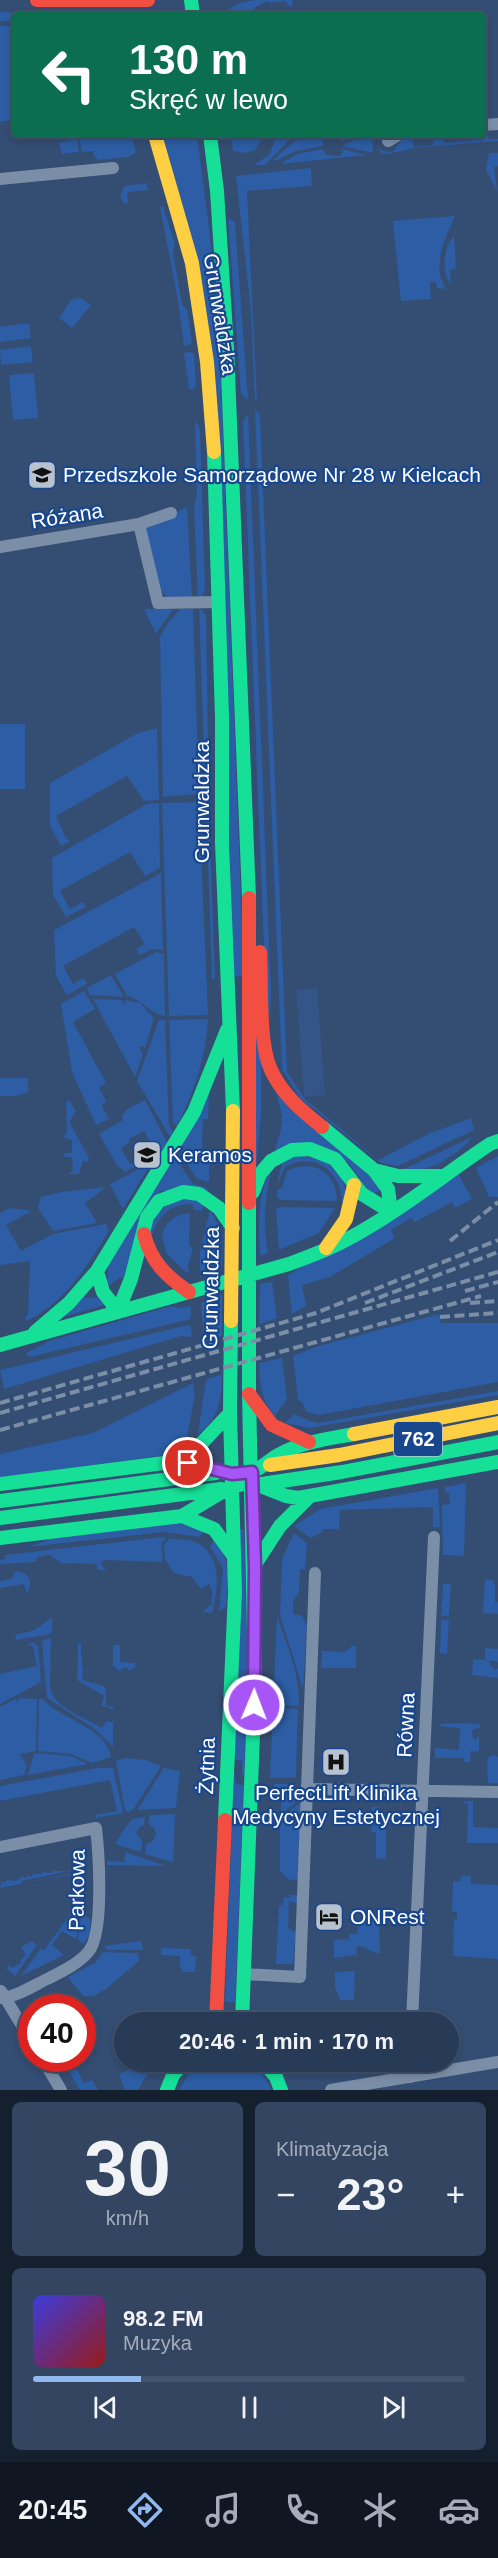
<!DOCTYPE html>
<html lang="pl">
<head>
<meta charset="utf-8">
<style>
  body { margin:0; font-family:Arial,sans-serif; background:#334560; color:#f1f3f6; height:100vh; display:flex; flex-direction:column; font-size:22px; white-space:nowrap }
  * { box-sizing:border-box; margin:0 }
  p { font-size:20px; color:#a4adb9 }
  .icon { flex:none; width:33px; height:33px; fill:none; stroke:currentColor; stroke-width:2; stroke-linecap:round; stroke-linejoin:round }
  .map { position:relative; height:2090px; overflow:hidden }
  .side { display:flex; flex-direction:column; gap:12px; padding:12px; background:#15202f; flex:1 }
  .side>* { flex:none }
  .guide { position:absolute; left:12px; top:12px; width:474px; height:126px; border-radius:6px; box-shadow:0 3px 9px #0003,0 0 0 2px #43546c; background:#0b6e4f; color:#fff; overflow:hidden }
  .speed { position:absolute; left:18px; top:1994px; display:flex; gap:12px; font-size:30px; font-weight:700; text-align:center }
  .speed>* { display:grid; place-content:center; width:78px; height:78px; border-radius:50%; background:#273a56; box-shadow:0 3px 9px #0003,0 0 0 2px #43546c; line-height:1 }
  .speed .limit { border:9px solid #d22; background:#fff; color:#111 }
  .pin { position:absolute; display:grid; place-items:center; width:51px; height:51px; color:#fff; margin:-26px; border:3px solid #fff; border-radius:50%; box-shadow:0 2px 6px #0007 }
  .me { position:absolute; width:66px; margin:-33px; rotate:1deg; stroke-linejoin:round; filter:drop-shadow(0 0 4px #0008) }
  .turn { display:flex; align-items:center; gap:21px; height:126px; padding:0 18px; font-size:27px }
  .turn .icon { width:78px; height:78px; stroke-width:2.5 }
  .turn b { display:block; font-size:42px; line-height:51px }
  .big { font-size:45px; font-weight:800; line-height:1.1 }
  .side .widget { flex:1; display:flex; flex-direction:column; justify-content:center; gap:9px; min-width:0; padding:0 21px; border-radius:9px; background:#334560 }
  .side .dial { align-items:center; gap:0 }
  .dial b { font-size:78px; line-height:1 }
  .song { display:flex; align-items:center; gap:18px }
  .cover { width:72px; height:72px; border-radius:9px; background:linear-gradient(135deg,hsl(240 70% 55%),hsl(0 70% 35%)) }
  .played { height:6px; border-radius:3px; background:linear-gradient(90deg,#90b9f0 25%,#43546c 25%) }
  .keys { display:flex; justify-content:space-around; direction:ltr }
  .heat { display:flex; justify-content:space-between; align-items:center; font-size:33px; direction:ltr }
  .side .tiles { flex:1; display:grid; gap:12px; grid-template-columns:1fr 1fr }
  .widget:last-child { grid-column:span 2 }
  .trip { position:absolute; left:114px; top:2012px; width:345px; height:60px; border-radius:30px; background:#273a56; box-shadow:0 3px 9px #0003,0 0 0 2px #43546c; font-weight:800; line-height:60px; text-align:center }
  .dock { display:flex; height:96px; justify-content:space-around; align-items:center; background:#101722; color:#a4adb9 }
  .dock .icon { width:42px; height:42px }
  .dock .on { color:#90b9f0 }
  .dock b { font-size:27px; color:#f1f3f6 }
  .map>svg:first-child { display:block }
  .green { fill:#2d5da4 }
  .water { fill:#345588 }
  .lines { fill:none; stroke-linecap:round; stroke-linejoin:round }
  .street { stroke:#7b8ea7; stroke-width:12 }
  .fast { stroke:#16e098; stroke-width:14 }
  .slow { stroke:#ffcf43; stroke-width:14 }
  .jam { stroke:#f24e42; stroke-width:14 }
  .rail { stroke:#7c8ea6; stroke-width:4; stroke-dasharray:10 4.5; stroke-linecap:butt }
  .route-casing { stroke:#6d37a1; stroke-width:15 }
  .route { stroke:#a855f7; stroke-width:10 }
  .labels { text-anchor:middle; stroke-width:4.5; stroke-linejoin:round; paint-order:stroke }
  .shield { fill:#19478e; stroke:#bac8dd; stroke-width:1.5 }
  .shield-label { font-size:20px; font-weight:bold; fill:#fff }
  .street-label { font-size:21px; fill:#fff; stroke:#19478e }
  .poi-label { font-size:21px; fill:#fff; stroke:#19478e; text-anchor:start }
</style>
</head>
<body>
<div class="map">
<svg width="498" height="2090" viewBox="0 0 498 2090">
  <rect width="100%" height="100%" fill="#344d73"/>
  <path class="green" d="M255,0h38l-1,6 -2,1 -5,-6 -16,2 -1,-2 -13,6 -3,8h-25l-1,-4 14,-8z
    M0,12l77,3h-62v6h-15z
    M0,26h15v93l-15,3z
    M483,131l4,1 2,7h9v2l-84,7 -27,6 -6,-1 -4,-8 5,6 10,1c8,-6 8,-18 20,-13l2,8 19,-2v-7l3,-3h6l2,8 32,-3v-5h7z
    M98,135h33l5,17 -7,5 -31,3 -4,-4 -1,-5 -11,1 -3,-13z
    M162,135h35l13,101 9,97 25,644 -11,-1 -13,-515z
    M231,135h32v2l-8,13 -10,3 -12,-2z
    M276,135h26l-13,5 -24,25h-11l16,-11z
    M329,135h30l-18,7 1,-3 -3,-3 -16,4v6l-27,5 -20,10 -3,-1 22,-19z
    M365,135l7,2 1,16 -31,-7z
    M77,139l2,13 -17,2 -3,-11z
    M323,149l3,6 14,1 3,-4 -1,-3 24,6 -86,9 17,-10z
    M489,153h9v13l-4,1 3,24 -11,-21z
    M311,168l1,18 -65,5 10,210h-2l-4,-90 -15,-135z
    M146,183l2,7 -19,2 -2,2 1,9h-5l-3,-8 5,-9z
    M163,206l12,38 -2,8 9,53 5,5 5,32 -3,3 -5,1 -6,-46 -18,-93z
    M455,216c-10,23 -24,49 -9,73l-9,-1 -1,-6h-6l1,17 -30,2 -8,-80z
    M228,218l7,4 13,178 -7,-6z
    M454,236l2,33 -6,1 1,15c-10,-13 -8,-38 3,-49z
    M80,298l11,7 -19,23 -13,-10 12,-18z
    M29,323l2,15 -31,4v-15z
    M31,346l2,16 -32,3 -1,-15z
    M191,352l3,2 2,31 -2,4h-5l-5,-36z
    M34,373l4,45 -25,2 -4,-45z
    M255,410l5,5 27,657 18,27 73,61 50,-26 43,-16 3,12 -76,36 -17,-3 -81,-65 -18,-29z
    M248,414l23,580 -1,26 -5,-49 -22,-550z
    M195,422l3,2 2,6 5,160 -2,5 -5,4 -4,-91 3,-16z
    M187,507l5,93 -24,-1 -9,-11 -13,-60z
    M199,607l7,8 3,189 6,175 -3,-1z
    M174,608l-18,26 -12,-25z
    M180,609h13l6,185 -36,3 -3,-160 8,-14z
    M0,724h25v65h-25z
    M157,728l2,72 -15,1 -17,-25 -71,40 10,22 4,3 -9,5 -11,-20v-43l86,-49z
    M199,802l9,213 -39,1 -7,-213z
    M159,803l1,65 -15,8 -15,-24 -70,39 10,18 13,-7 3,5 -20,10 -13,-22 -1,-37 95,-54z
    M161,873l2,77 -11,-1 -12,6 -4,-6 9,-5 -11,-17 -71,39 10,18 11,-6 3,6 -20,11 -11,-19 -2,-46z
    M156,952l8,2 1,62c-15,-2 -22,-16 -38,-20l-12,-22z
    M111,975l13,22 -34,-2 -3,-7z
    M84,991l11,18 -22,13 33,61 -7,5 7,13 -4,5 7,13 -13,6 -24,-53 -11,-68z
    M93,999l29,1 2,4 2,-1 -1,-3 15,3 14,15 -9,31 -2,-3 -4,1 4,7 -8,23z
    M208,1019c-2,39 -14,73 -31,107l-4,-3 -4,-103z
    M159,1020h6l4,106 4,5 -3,6 -33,-56z
    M255,1032h6v83l-5,53z
    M0,1078h28v14l-12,4h-16z
    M209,1092l-1,27h-5l-1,31 -23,2z
    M276,1092l96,85 10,12 -10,6 -25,-34 -72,-11 6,-21 1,-14z
    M69,1100l7,11 -7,11 20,36 -1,4 -5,-1 -4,13h-11l5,-3 -1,-13 -9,-2 1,-3h8v-13l-9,-3 4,-5 -1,-29z
    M145,1100l22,42 -6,10 -4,2 -13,-23 -15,8 1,3 -9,6 9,16 3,-1 2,4 -10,5 -8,-7 -18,-31 24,-14 -1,-4 5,-7z
    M472,1137c-8,12 -30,27 -45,31 -7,2 -17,2 -25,2z
    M209,1152v30l-12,-3 -17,-25z
    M296,1156c33,1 49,12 51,47l-5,-1c-1,-31 -28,-51 -57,-35l-8,19 5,-24z
    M498,1156v41h-9l-13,-29z
    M175,1157l18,27 14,4 2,3h-49l-32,86 -9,1 -12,9 1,-22z
    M308,1166c19,2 29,16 29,35l-56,-1 -4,-3v-7l5,-2 5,-17 9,-4z
    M143,1167h6l-26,42 -13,-25z
    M271,1171c-6,25 -8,56 -3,82l-8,3c-1,-28 -4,-61 11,-85z
    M459,1175l13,24 -17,9 -3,-6 -37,20 -4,-4 -20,12 4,8 -65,39 -28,8 4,21 -14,8 -4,-39z
    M106,1187l-21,16 12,20 -44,8 -15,-23 3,-11 20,-5z
    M177,1200h18l9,5 -2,6 -8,-1 -2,-6c-22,0 -33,11 -40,31h-3c5,-19 11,-27 28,-35z
    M281,1207l54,1 -16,25 -40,17 -3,-41z
    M11,1208l21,3 -26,14 15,26 32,-17 53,-10 3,7c-23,37 -43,70 -82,90l-2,-4 3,-2 2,-54 -30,4v-52z
    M210,1210l10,17 2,40 -22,4v-19z
    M190,1213l-1,31 4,5 -5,16 1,7 -2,1 -20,-19 -5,-17c3,-16 12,-22 28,-24z
    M272,1282l5,36 -18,7 1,-41z
    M222,1294v42l-12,3 -6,-1 -3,-35z
    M83,1296l4,2 12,-1 5,8 -41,12z
    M171,1306l9,2 11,-2v11l-3,3 -159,37 -3,-4 23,-12z
    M439,1314l2,9h57v59l-179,33 -12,-3 -5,-10 -4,-2 -5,-44 26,-10z
    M188,1325l3,2 1,10 -11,-1 -177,53 -4,-19z
    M282,1358l5,41 -12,17c-15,-19 -15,-30 -16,-53z
    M222,1374c0,24 -3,46 -24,60l8,-54z
    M193,1383l2,12 -8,42 5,7 -19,10 -173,24v-24l93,-21z
    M498,1391v4l-188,33 -25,-5 10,-9 14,7 9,2z
    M466,1483l-2,73 -21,-1 -1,-50 8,-1 -1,-11 -4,-1v-5z
    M438,1488l2,39h-7v-20l-93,3 -1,19h-16l-1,3 -11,6 -17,-12 26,-17z
    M175,1523l31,7 -7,7 -35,-5 -136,15 22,-8z
    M238,1529h6l4,160 -4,86h-2v-14l-7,-1z
    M294,1533l13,10 -2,26h-5l-1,23 -6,10v12l9,2 5,9 -4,64 -23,-74 2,-56z
    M163,1537l3,1 -5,6 2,18 -59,-2 -4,3 6,7h-9v-6l-36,-1 -11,-8 -13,2 -1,5 -36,2v-4l6,-1 -1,-4z
    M215,1537c16,26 13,39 11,69l-7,6 4,-44 -13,-21z
    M170,1538c8,2 21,1 28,5 25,15 20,47 14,70l-10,-1 10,-8v-15l-3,-5 -8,5 -9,-12 -18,-4 -9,-14 -1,-14z
    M15,1571c14,1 19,10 12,23l-3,-10 -24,4v-7l12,-2z
    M485,1579l7,1 3,5v17h3v12l-15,-1z
    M443,1584h8l-2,32h-8z
    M277,1616c10,29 23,58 22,90l-26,-1z
    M52,1617v14l-2,3 -34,6 -1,-5 20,-5z
    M441,1620h8l-2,34 -7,-1z
    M51,1638l-1,50c4,20 36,30 52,40l5,-7 6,1v25l-18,-18 -48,-31 -5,-57z
    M33,1642l5,5 3,35 -41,22v-30l37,-8 -4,-20 -6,-1z
    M78,1643h3c-1,13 4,26 1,37l22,6 2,4v16l7,1v3l-12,-5 3,-9 -27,-16z
    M113,1645h7v17l15,1v5l-6,3 -3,-4 -7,4 -6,-5z
    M352,1646h4v22h-35l1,-17 23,1z
    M485,1648l13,1v13l-13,-2 5,2v4l4,1v3l4,-2v10l-26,-3 1,-16 12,1z
    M17,1698l-1,7 3,-7 18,1 -1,52 -16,3 7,12 -3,9 -24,5v-73z
    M39,1699h4c17,21 63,27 68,58l-19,6 -21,-9 -33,-3z
    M273,1707l25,2 -2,69h-26z
    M460,1723l20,1v4l-8,2 1,9h4l2,-6v19l-8,-1 -1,11h-6v-4h-29v-10l24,2 1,-22 -21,-2v-2z
    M38,1753l32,3 18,8 -60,11 6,-21z
    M493,1755l5,2v26h-10l-1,-25z
    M127,1758l19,2 15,6 -28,44 -5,2 -3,-1 -9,-51z
    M98,1768h15l10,45 -27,5 -1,-3 22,-4 -7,-31 -110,21v-15z
    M164,1768l16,3 -4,37 -39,2z
    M234,1770l2,14 8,1 -9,217h-10z
    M274,1784h22l-1,19 -15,12 3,-26h-9z
    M464,1801h9v26l25,1v15h-31l1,-39 -4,-1z
    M301,1802l-3,78h-8l-10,-9v-53z
    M372,1807h7v7l7,1v44l-10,-1v-25l-5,-1z
    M175,1814l-2,48 -28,-8 1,-10 7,-3 3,-7 -2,-6 -6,-5 2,-8z
    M145,1817l-1,8 -4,2 -4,6 7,9 -3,10 -25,-8 12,-19 3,2 -2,-3 4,-5z
    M125,1852l41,14 -59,-1v-4l18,1z
    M75,1867l3,2 -57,12v3l-21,4 2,-7 3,2 2,-3 9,1 6,-5 4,2 1,-3 4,2 2,-3h8l2,-2 9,1 1,-2h15z
    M80,1872l-3,64 -2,3 -13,-8 -10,14 12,10 -43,21 20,-28 3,2 33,-45v-31l-51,8z
    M461,1876h10v8l27,1v74l-45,-3 1,-37h3v-7h-5l1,-31 7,1z
    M290,1895h7v9l-8,-3 -1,27 8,4 -3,32h-17l3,-58 4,-2 1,-7 5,1z
    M364,1914l15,3 1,36c-11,0 -13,-7 -23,-7l-1,13 -1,-4 -21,3v-18l12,-1 3,2v-7h8l1,-14h5z
    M81,1917h7l3,3 -2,15 -5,9 -6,-4z
    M32,1941l5,4 -22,31 -9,-8 4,-3 2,3 9,-5 -1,-3 6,-5 -5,-8z
    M141,1941l2,9h-36l-3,-4z
    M161,1948l30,1v6l5,1 -1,16h-12l-3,-6v-10l-19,-1z
    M103,1952l35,1 1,8 -33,28 -12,7h-11l-15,-19 28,-15z
    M355,1971l-1,29h-14l-5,-13v-15z
    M43,1995l11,3 7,9h-29l2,-8z
    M61,2058h12l10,25 9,-3 6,10h-18z
    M149,2061l4,4 -15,25h-13l-6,-16 16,-7 3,5 7,-2 -2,-6z
    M208,2061c30,0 49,-3 63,29h-92l10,-16z"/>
  <path class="water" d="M317,988l8,107 -21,2 -8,-107z"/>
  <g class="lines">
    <path class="street" d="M483,125l15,-1
      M388,141l10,-6
      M0,179l113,-11
      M139,524l19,79 61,-1
      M0,547l139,-23 32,-11
      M308,1789l190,3
      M0,1847l96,-19c3,26 8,104 -7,123 -9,12 -28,21 -42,28 -14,7 -31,18 -47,19
      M243,1974l57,3 15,-404
      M1,1991l31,51
      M412,2022l22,-485
      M42,2058l19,32
      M411,2061v16
      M331,2090l167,-28"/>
    <path class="fast" d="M191,0l2,15
      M210,135l7,56 10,157 22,550
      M214,452l8,266v125l11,268
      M322,1127l52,43 14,19 3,23
      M374,1170l24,6h42
      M253,1192l7,-18 11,-13 21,-11 18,-1 25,10 27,35 29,18
      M97,1271l6,21 15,19
      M118,1311l13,-32 16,-62 12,-16 24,-9 16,2 20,14 14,20
      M35,1332l34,-29 28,-32 97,-159 33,-82
      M0,1345l289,-81c19,-7 38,-14 55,-23 52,-27 98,-65 146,-97l8,-3
      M172,1462l28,-17 30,-32
      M0,1484l172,-22c26,2 53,16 78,10 10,-2 19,-12 28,-17 23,-13 49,-16 76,-21
      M255,1485l87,-13 156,-30
      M0,1501l216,-28
      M182,1516l32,13 19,26
      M0,1518l221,-29
      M0,1538l182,-22 45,-27 18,-6h8l33,13 12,2 200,-36
      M254,1566l26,-40 29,-29
      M225,1820l10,-228 -5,-179 1,-92
      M242,2022l13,-341 -6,-287v-191
      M263,2061l13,16 5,13
      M167,2090l6,-15 12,-14"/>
    <path class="slow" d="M155,135l37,128 15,99 7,90
      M326,1248l20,-29 8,-34
      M231,1321l2,-210
      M354,1434l144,-27
      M270,1465l69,-10 159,-32"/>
    <path class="jam" d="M37,0h111
      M249,898v305
      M260,952c2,32 -2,93 12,120 11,23 30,39 50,55
      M144,1234c7,28 22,42 45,58
      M249,1394l23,31 37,17
      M216,2022l9,-202"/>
    <path class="rail" d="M450,1241l48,-39
      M465,1291l33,-9
      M365,1303l133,-51
      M470,1303l28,-2
      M440,1317l58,-4
      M0,1403l316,-90 182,-73
      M0,1413l498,-141
      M0,1430l481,-134"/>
  </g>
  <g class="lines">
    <g class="route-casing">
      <path id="route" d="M188,1463l44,11 20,-2 3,94 -1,139"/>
    </g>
    <use href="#route" class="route"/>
  </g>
  <defs>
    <g id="school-square" transform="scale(1.5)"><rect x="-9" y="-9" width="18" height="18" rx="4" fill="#b8c1ce" stroke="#19478e"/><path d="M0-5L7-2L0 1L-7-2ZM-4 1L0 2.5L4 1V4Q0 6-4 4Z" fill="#111"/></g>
    <g id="hospital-square" transform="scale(1.5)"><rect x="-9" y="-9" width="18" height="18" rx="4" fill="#b8c1ce" stroke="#19478e"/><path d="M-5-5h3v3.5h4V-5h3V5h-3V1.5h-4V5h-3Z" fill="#111"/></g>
    <g id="hotel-square" transform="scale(1.5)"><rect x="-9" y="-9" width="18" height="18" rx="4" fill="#b8c1ce" stroke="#19478e"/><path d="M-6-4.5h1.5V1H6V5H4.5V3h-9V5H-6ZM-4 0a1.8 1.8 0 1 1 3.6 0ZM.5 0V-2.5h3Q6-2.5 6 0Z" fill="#111"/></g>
  </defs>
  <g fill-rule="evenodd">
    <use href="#school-square" x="42" y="475"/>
    <use href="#school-square" x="147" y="1155"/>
    <use href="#hospital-square" x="336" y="1762"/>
    <use href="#hotel-square" x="329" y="1917"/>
  </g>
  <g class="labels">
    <rect class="shield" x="394" y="1422" width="48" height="34" rx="4.5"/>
    <g class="shield-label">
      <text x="418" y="1446">762</text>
    </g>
    <g class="street-label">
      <text transform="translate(220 314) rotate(81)" y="7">Grunwaldzka</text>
      <text transform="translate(67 516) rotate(-9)" y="7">Różana</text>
      <text transform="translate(202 802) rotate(-90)" y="7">Grunwaldzka</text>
      <text transform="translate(211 1288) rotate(-89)" y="7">Grunwaldzka</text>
      <text transform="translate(406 1725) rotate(-87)" y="7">Równa</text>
      <text transform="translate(207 1766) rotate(-88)" y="7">Żytnia</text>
      <text transform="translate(77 1890) rotate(-89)" y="7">Parkowa</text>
    </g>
    <g class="poi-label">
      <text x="63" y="482">Przedszkole Samorządowe Nr 28 w Kielcach</text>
      <text x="168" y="1162">Keramos</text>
      <text x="336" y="1800" text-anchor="middle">PerfectLift Klinika<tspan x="336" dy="24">Medycyny Estetycznej</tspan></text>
      <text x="350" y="1924">ONRest</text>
    </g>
  </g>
</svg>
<div class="speed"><div class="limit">40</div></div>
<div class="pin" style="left:188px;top:1463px;background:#d93025"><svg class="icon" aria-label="arrive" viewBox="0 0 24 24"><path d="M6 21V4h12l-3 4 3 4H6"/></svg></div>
<svg class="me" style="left:254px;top:1705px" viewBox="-20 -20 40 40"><circle r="17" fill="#a855f7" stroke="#fff" stroke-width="3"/><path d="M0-11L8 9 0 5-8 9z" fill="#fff"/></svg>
<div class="trip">20:46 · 1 min · 170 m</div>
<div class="guide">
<div class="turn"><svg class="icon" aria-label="left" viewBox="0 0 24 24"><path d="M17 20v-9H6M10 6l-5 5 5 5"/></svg><div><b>130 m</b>Skręć w lewo</div></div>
</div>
</div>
<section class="side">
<div class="tiles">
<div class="widget dial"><b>30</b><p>km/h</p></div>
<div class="widget"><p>Klimatyzacja</p>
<div class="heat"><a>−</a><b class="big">23°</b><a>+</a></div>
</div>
<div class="widget">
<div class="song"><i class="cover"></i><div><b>98.2 FM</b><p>Muzyka</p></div></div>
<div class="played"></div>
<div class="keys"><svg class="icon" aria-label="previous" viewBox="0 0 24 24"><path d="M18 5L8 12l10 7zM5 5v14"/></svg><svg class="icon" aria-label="pause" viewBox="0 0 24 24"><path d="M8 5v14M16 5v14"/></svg><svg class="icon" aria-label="next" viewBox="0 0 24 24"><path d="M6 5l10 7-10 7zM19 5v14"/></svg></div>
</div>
</div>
</section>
<nav class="dock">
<b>20:45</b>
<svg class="icon on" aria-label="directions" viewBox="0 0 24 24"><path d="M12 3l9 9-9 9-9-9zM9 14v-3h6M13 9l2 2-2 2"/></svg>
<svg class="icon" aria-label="music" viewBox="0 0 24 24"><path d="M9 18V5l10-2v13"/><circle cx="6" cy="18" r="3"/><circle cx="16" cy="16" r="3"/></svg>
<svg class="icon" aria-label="phone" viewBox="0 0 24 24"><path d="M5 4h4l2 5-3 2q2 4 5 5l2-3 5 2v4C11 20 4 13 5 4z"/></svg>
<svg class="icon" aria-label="climate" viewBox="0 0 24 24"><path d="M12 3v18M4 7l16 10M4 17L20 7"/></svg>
<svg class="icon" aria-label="car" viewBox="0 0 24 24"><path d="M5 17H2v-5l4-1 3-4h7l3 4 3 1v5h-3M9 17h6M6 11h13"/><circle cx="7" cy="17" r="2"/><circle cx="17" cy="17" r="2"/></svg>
</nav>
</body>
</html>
